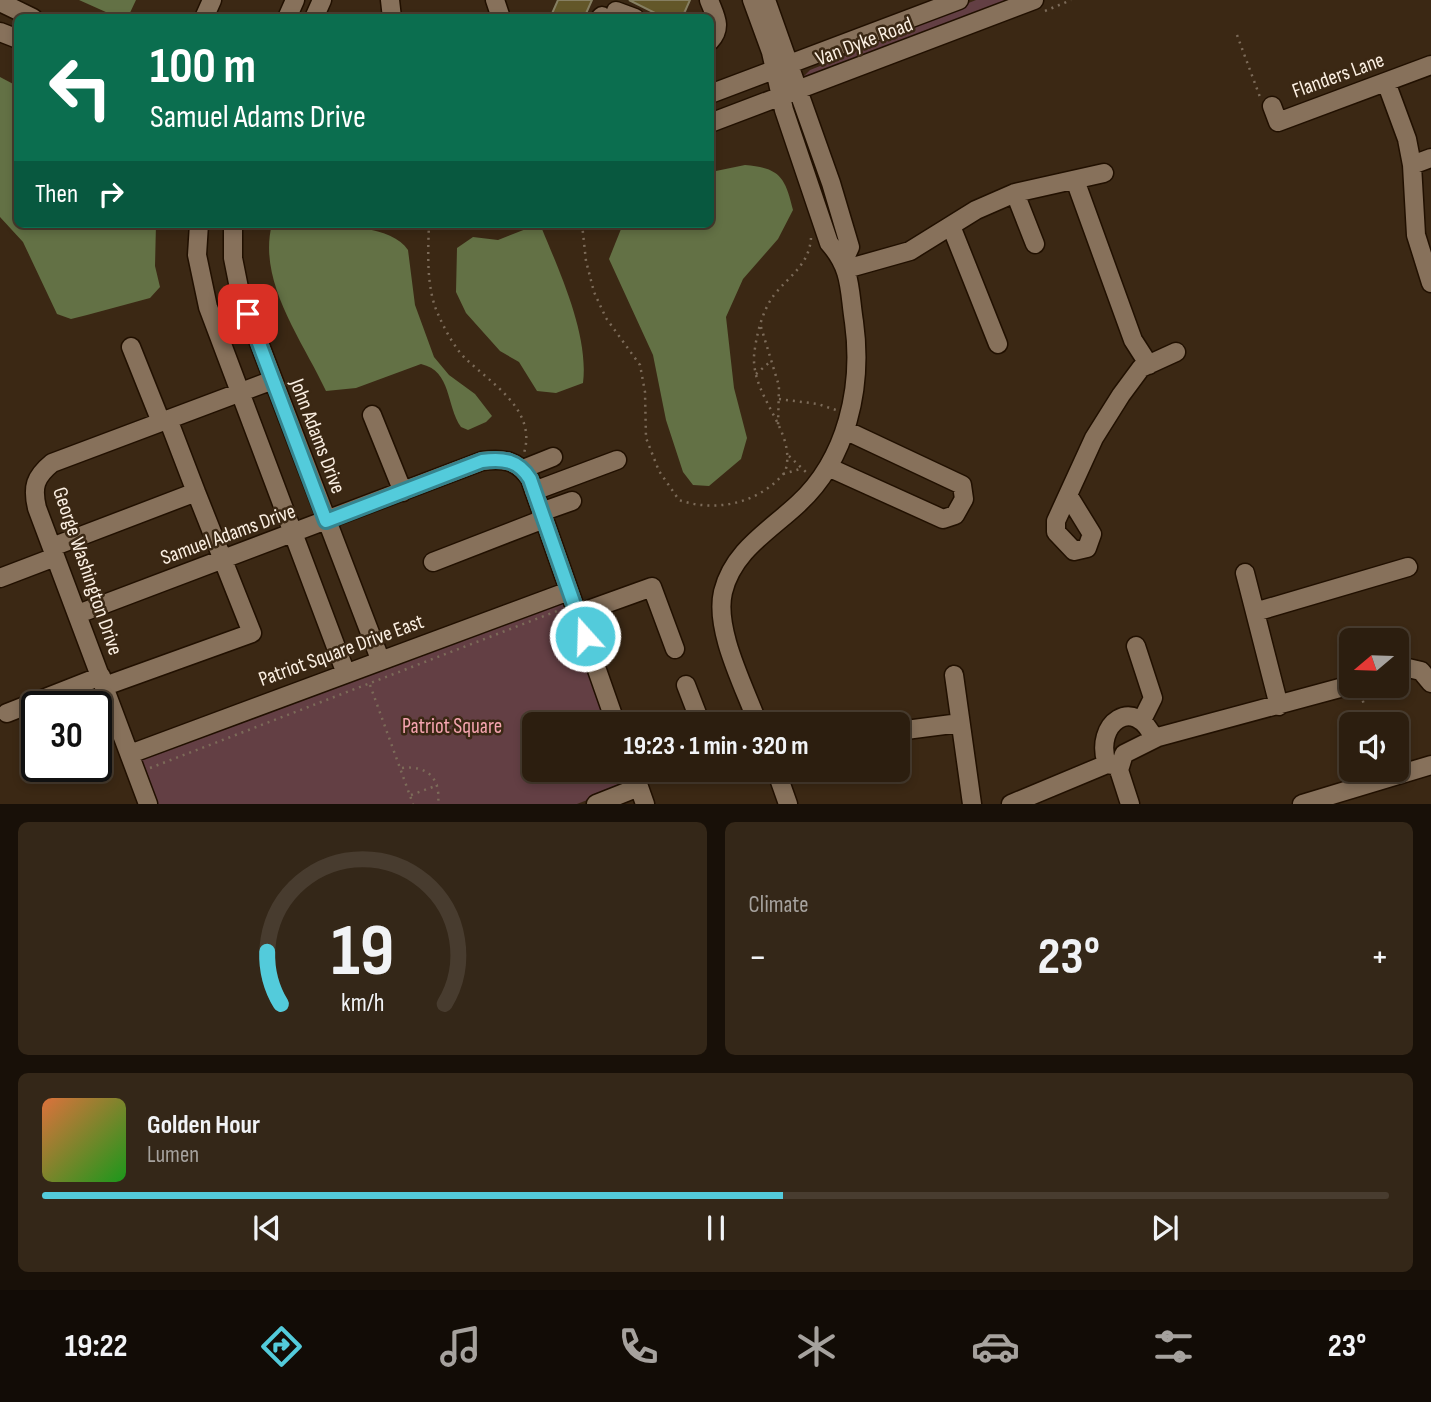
<!DOCTYPE html>
<html lang="en">
<head>
<meta charset="utf-8">
<style>
  body { margin:0; font-family:"Sofia Sans Condensed",sans-serif; background:#342718; color:#f1f3f6; height:100vh; display:flex; flex-direction:column; font-size:26px; white-space:nowrap }
  * { box-sizing:border-box; margin:0 }
  p { font-size:23px; color:#a6a29e }
  .icon { flex:none; width:38px; height:38px; fill:none; stroke:currentColor; stroke-width:2; stroke-linecap:round; stroke-linejoin:round }
  .map { position:relative; height:804px; overflow:hidden }
  .panel { display:flex; flex-direction:column; gap:18px; padding:18px; background:#181008; flex:1 }
  .panel>* { flex:none }
  .top-card { position:absolute; left:14px; top:14px; width:700px; height:214px; border-radius:10px; box-shadow:0 4px 10px #0003,0 0 0 2px #483c2f; background:#0b6e4f; color:#fff; overflow:hidden }
  .needle { width:46px; rotate:251deg }
  .controls { position:absolute; left:1339px; top:628px; display:grid; gap:14px }
  .controls a { display:grid; place-items:center; width:70px; height:70px; border-radius:10px; background:#2c1e0f; box-shadow:0 4px 10px #0003,0 0 0 2px #483c2f; font-size:35px }
  .speed { position:absolute; left:21px; top:691px; display:flex; gap:14px; font-size:35px; font-weight:700; text-align:center }
  .speed>* { display:grid; place-content:center; width:91px; height:91px; border-radius:50%; background:#2c1e0f; box-shadow:0 4px 10px #0003,0 0 0 2px #483c2f; line-height:1 }
  .speed .limit { border:4px solid #111; border-radius:10px; background:#fff; color:#111 }
  .pin { position:absolute; display:grid; place-items:center; width:60px; height:60px; color:#fff; margin:-30px; border-radius:14px; box-shadow:0 4px 10px #0006 }
  .me { position:absolute; width:77px; margin:-38px; rotate:340deg; stroke-linejoin:round; filter:drop-shadow(0 0 5px #0008) }
  .turn { display:flex; align-items:center; gap:24px; height:147px; padding:0 21px; font-size:32px }
  .turn .icon { width:91px; height:91px; stroke-width:2.5 }
  .turn b { display:block; font-size:49px; line-height:60px }
  .then { display:flex; align-items:center; height:66px; padding:0 21px; background:#0003; gap:14px; font-size:26px }
  .big { font-size:52px; font-weight:700; line-height:1.1 }
  .panel .widget { flex:1; display:flex; flex-direction:column; justify-content:center; gap:10px; min-width:0; padding:0 24px; border-radius:10px; background:#342718 }
  .panel .dial { align-items:center; gap:0 }
  .dial svg { height:182px; overflow:visible; fill:none; stroke:#483c2f; stroke-width:7; stroke-linecap:round; text-anchor:middle }
  .dial text { fill:#f1f3f6; stroke:none }
  .song { display:flex; align-items:center; gap:21px }
  .cover { width:84px; height:84px; border-radius:10px; background:linear-gradient(135deg,hsl(20 70% 55%),hsl(120 70% 35%)) }
  .played { height:7px; border-radius:4px; background:linear-gradient(90deg,#53cbdb 55%,#483c2f 55%) }
  .keys { display:flex; justify-content:space-around; direction:ltr }
  .heat { display:flex; justify-content:space-between; align-items:center; font-size:38px; direction:ltr }
  .panel .tiles { flex:1; display:grid; gap:18px; grid-template-columns:1fr 1fr }
  .widget:last-child { grid-column:span 2 }
  .trip { position:absolute; left:522px; top:712px; width:388px; height:70px; border-radius:10px; background:#2c1e0f; box-shadow:0 4px 10px #0003,0 0 0 2px #483c2f; font-weight:700; line-height:70px; text-align:center }
  .dock { display:flex; height:112px; justify-content:space-around; align-items:center; background:#120c06; color:#a6a29e }
  .dock .icon { width:49px; height:49px }
  .dock .current { color:#53cbdb }
  .dock b { font-size:32px; color:#f1f3f6 }
  .map>svg:first-child { display:block }
  .green { fill:#633f44 }
  .water { fill:#637145 }
  .building { fill:#635729; stroke:#867f62; stroke-width:2 }
  .lines { fill:none; stroke-linecap:round; stroke-linejoin:round }
  .minor-casing { stroke:#211000; stroke-width:21 }
  .path { stroke:#7c6b59; stroke-width:2.5; stroke-dasharray:2 5; stroke-linecap:butt }
  .minor { stroke:#87715b; stroke-width:18 }
  .route-casing { stroke:#36848e; stroke-width:18 }
  .route { stroke:#53cbdb; stroke-width:12 }
  .labels { text-anchor:middle; stroke-width:5; stroke-linejoin:round; paint-order:stroke }
  .street-label { font-size:21px; fill:#fbefe2; stroke:#3b2814 }
  .park-label { font-size:21px; fill:#f6a5b0; stroke:#3b2814 }
</style>
</head>
<body>
<div class="map">
<svg width="1431" height="804" viewBox="0 0 1431 804">
  <rect width="100%" height="100%" fill="#3b2814"/>
  <path class="green" d="M976,0h45l-214,79 -4,-2 7,-7c56,-21 109,-48 166,-70z
    M562,602l45,122h-73v46h89l5,14 -51,20h-424l-16,-43z"/>
  <path class="water" d="M79,0h57l-8,17h-11z
    M0,77l17,9 1,138h138l-1,42 5,21 -10,11 -63,17 -16,4 -14,-5 -34,-72 -23,-25z
    M745,165c35,3 40,12 48,45l-15,29 -35,40 -17,38 8,71 13,50 -6,21 -32,27 -16,-1 -10,-13 -17,-52 -13,-65 -44,-96 14,-35h87l1,-52z
    M272,224c33,0 117,-4 136,26l7,55 19,52 15,18 26,19 17,22 -6,6 -18,8 -7,-3c-15,-21 -9,-56 -40,-63l-65,24 -30,3c-23,-50 -69,-109 -54,-167z
    M526,229h16c18,44 47,106 41,154l-27,10 -19,-2 -18,-29 -19,-11 -34,-38 -10,-21 1,-44 16,-11 25,3z"/>
  <path class="building" d="M558,0h34l-8,18h-34z
    M629,0h61l-8,18h-17z"/>
  <g class="lines">
    <g class="minor-casing">
      <path id="minor" d="M390,0l2,18
        M495,0l6,18
        M709,0c6,16 14,27 1,41
        M752,0l19,52 13,58 45,133c23,26 20,47 25,79 9,65 -7,137 -56,182 -29,27 -65,47 -75,88 -9,38 22,96 35,132
        M766,0l65,183 19,64 -6,13
        M0,2l33,16
        M616,11l19,7
        M204,18l8,-18
        M287,18l8,-18
        M314,18l8,-18
        M600,18l2,-2
        M0,32l18,7
        M1386,82l21,57 5,26 4,70 15,48
        M710,94l249,-94
        M1272,106l6,16 153,-57
        M710,123l324,-123
        M1412,165l19,-7
        M1075,180l58,160 16,25
        M1015,193l20,51
        M199,224l-2,31 11,52 137,364
        M233,224v34l7,35 140,366
        M951,226l47,118
        M846,269l64,-18 66,-41 39,-17 89,-20
        M131,347l30,75
        M372,415l31,77
        M168,419l28,73
        M828,467l115,52 12,-4 9,-16 -2,-14 -117,-55
        M523,469l30,-12
        M534,491l83,-31
        M1068,495l24,39 -5,14 -13,3 -18,-19v-11l38,-83 27,-43 20,-27 35,-16
        M541,512l31,-11
        M52,547l144,-55 56,141 -147,53
        M433,562l111,-43
        M1245,573l34,133
        M0,578l55,-21
        M1255,612l153,-45
        M78,614l404,-153c21,-3 36,-1 48,18l86,245
        M577,614l75,-27 23,62
        M1136,646l17,52 -11,22
        M1396,672l12,-4 13,3 10,12
        M954,675l18,129
        M686,685l15,39
        M7,713l94,-37
        M898,731l62,-8
        M130,754l439,-163
        M1120,766l-13,-2c-14,-41 28,-70 47,-25
        M633,770l12,34
        M776,770l12,34
        M148,804l-111,-296c-5,-21 -2,-31 15,-45l221,-83
        M596,804l43,-17
        M1011,804l96,-40
        M1130,804l-11,-34 5,-16 34,-17 193,-52
        M1302,804l129,-39"/>
    </g>
    <path class="path" d="M1045,11l26,-11
      M684,12l14,6
      M1237,35l23,62
      M429,224c-1,28 -3,64 9,90 6,14 17,35 28,45 26,25 71,51 58,94
      M582,224l4,37 8,31 12,26 34,47 5,27 1,46 13,33 20,29c37,13 81,3 106,-28 13,-40 -33,-73 -31,-116 2,-20 8,-45 20,-61 16,-20 35,-30 37,-57
      M761,327l18,59 -1,40
      M756,374l15,-13
      M779,399l39,5 18,6
      M789,456l18,17
      M783,474l17,-5
      M370,685l43,119
      M1361,694l3,11
      M150,768l407,-157
      M402,768c25,-3 39,10 36,36
      M411,795l27,-10"/>
    <use href="#minor" class="minor"/>
  </g>
  <g class="lines">
    <g class="route-casing">
      <path id="route" d="M248,314l78,207 156,-60c21,-3 36,-1 48,18l55,157"/>
    </g>
    <use href="#route" class="route"/>
  </g>
  <g class="labels">
    <g class="street-label">
      <text transform="translate(864 41) rotate(-21)" y="7">Van Dyke Road</text>
      <text transform="translate(1338 75) rotate(-20)" y="7">Flanders Lane</text>
      <text transform="translate(318 436) rotate(69)" y="7">John Adams Drive</text>
      <text transform="translate(228 534) rotate(-20)" y="7">Samuel Adams Drive</text>
      <text transform="translate(88 571) rotate(71)" y="7">George Washington Drive</text>
      <text transform="translate(341 650) rotate(-20)" y="7">Patriot Square Drive East</text>
    </g>
    <g class="park-label">
      <text x="452" y="733">Patriot Square</text>
    </g>
  </g>
</svg>
<div class="controls">
<a><svg class="needle" viewBox="-14 -14 28 28"><path d="M0-13l5 13h-10z" fill="#e53935"/><path d="M0 13l5-13h-10z" fill="#a6a29e"/></svg></a>
<a><svg class="icon" aria-label="sound" viewBox="0 0 24 24"><path d="M4 9h4l5-4v14l-5-4H4zM17 9q2 3 0 6"/></svg></a>
</div>
<div class="speed"><div class="limit">30</div></div>
<div class="pin" style="left:248px;top:314px;background:#d93025"><svg class="icon" aria-label="arrive" viewBox="0 0 24 24"><path d="M6 21V4h12l-3 4 3 4H6"/></svg></div>
<svg class="me" style="left:585px;top:636px" viewBox="-20 -20 40 40"><circle r="17" fill="#53cbdb" stroke="#fff" stroke-width="3"/><path d="M0-11L8 9 0 5-8 9z" fill="#fff"/></svg>
<div class="trip">19:23 · 1 min · 320 m</div>
<div class="top-card">
<div class="turn"><svg class="icon" aria-label="left" viewBox="0 0 24 24"><path d="M17 20v-9H6M10 6l-5 5 5 5"/></svg><div><b>100 m</b>Samuel Adams Drive</div></div>
<div class="then">Then<svg class="icon" aria-label="right" viewBox="0 0 24 24"><path d="M7 20v-9h11M14 6l5 5-5 5"/></svg></div>
</div>
</div>
<section class="panel">
<div class="tiles">
<div class="widget dial"><svg viewBox="0 0 100 80">
<path d="M14 69A42 42 0 1 1 86 69"/>
<path d="M14 69A42 42 0 0 1 8 46" stroke="#53cbdb"/>
<text x="50" y="56" font-size="32" font-weight="700">19</text>
<text x="50" y="72" font-size="11">km/h</text>
</svg></div>
<div class="widget"><p>Climate</p>
<div class="heat"><a>−</a><b class="big">23°</b><a>+</a></div>
</div>
<div class="widget">
<div class="song"><i class="cover"></i><div><b>Golden Hour</b><p>Lumen</p></div></div>
<div class="played"></div>
<div class="keys"><svg class="icon" aria-label="previous" viewBox="0 0 24 24"><path d="M18 5L8 12l10 7zM5 5v14"/></svg><svg class="icon" aria-label="pause" viewBox="0 0 24 24"><path d="M8 5v14M16 5v14"/></svg><svg class="icon" aria-label="next" viewBox="0 0 24 24"><path d="M6 5l10 7-10 7zM19 5v14"/></svg></div>
</div>
</div>
</section>
<nav class="dock">
<b>19:22</b>
<svg class="icon current" aria-label="directions" viewBox="0 0 24 24"><path d="M12 3l9 9-9 9-9-9zM9 14v-3h6M13 9l2 2-2 2"/></svg>
<svg class="icon" aria-label="music" viewBox="0 0 24 24"><path d="M9 18V5l10-2v13"/><circle cx="6" cy="18" r="3"/><circle cx="16" cy="16" r="3"/></svg>
<svg class="icon" aria-label="phone" viewBox="0 0 24 24"><path d="M5 4h4l2 5-3 2q2 4 5 5l2-3 5 2v4C11 20 4 13 5 4z"/></svg>
<svg class="icon" aria-label="climate" viewBox="0 0 24 24"><path d="M12 3v18M4 7l16 10M4 17L20 7"/></svg>
<svg class="icon" aria-label="car" viewBox="0 0 24 24"><path d="M5 17H2v-5l4-1 3-4h7l3 4 3 1v5h-3M9 17h6M6 11h13"/><circle cx="7" cy="17" r="2"/><circle cx="17" cy="17" r="2"/></svg>
<svg class="icon" aria-label="filters" viewBox="0 0 24 24"><path d="M4 7h16M4 17h16"/><circle cx="9" cy="7" r="2"/><circle cx="15" cy="17" r="2"/></svg>
<b>23°</b>
</nav>
</body>
</html>
